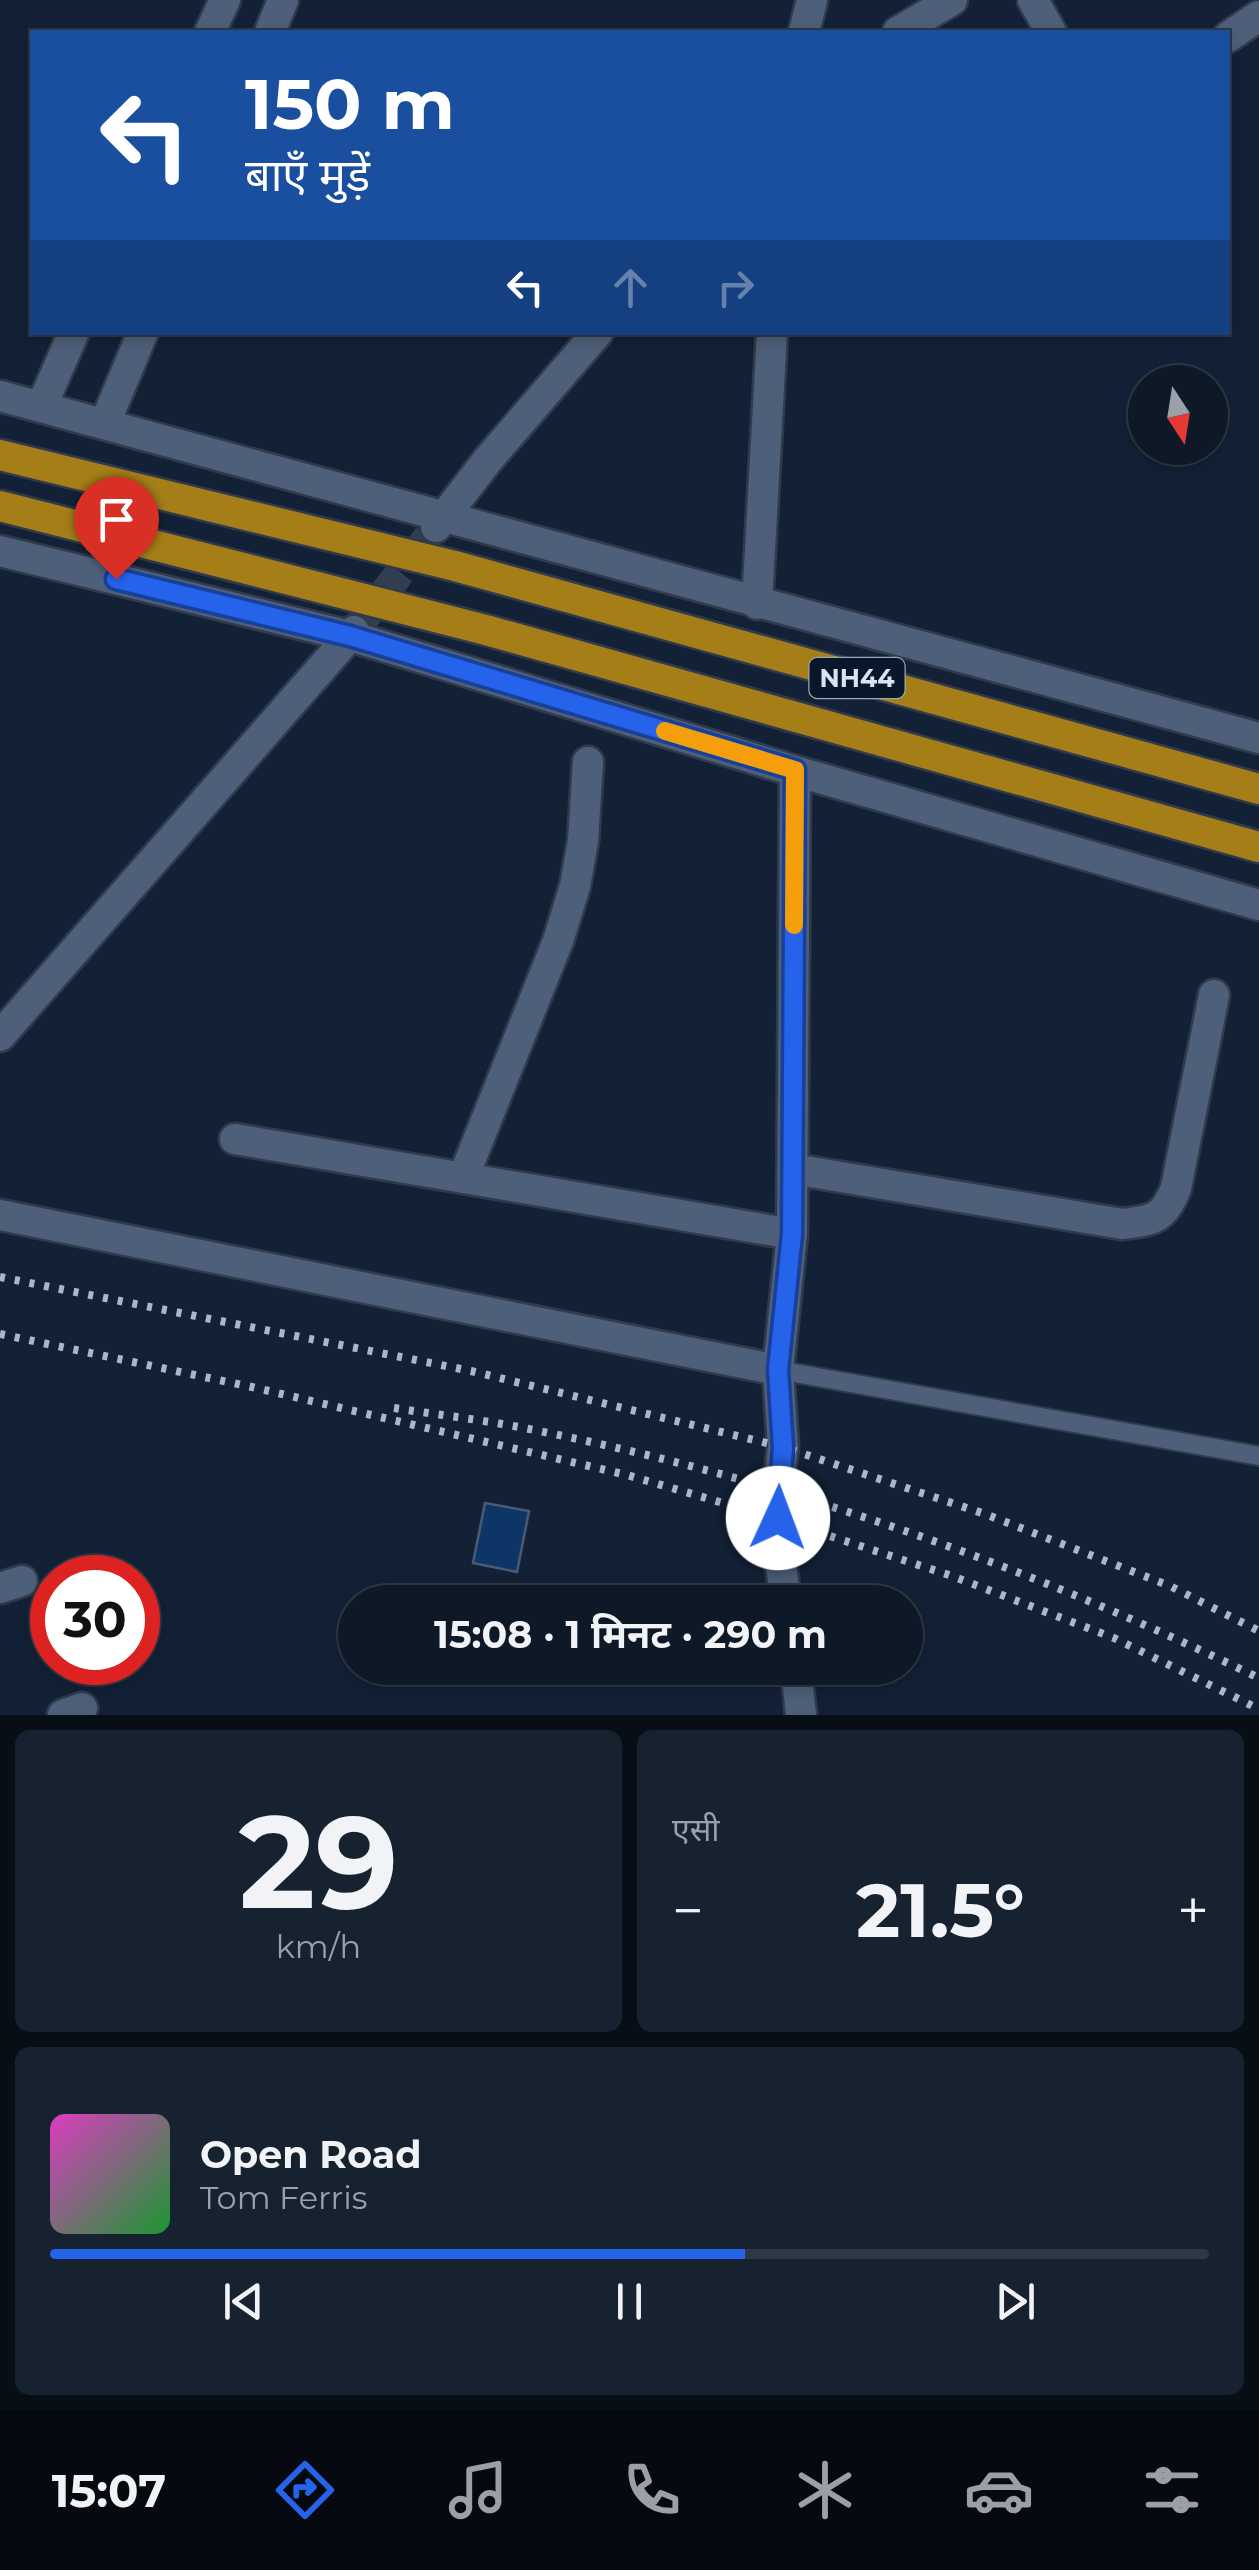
<!DOCTYPE html>
<html lang="hi">
<head>
<meta charset="utf-8">
<style>
  body { margin:0; font-family:Montserrat,"Noto Sans Devanagari",sans-serif; background:#172230; color:#f1f3f6; height:100vh; display:flex; flex-direction:column; font-size:38px; white-space:nowrap }
  * { box-sizing:border-box; margin:0 }
  p { font-size:32px; color:#9ba0a8 }
  .icon { flex:none; width:55px; height:55px; fill:none; stroke:currentColor; stroke-width:2; stroke-linecap:round; stroke-linejoin:round }
  .map { position:relative; height:1715px; overflow:hidden }
  .panel { display:flex; flex-direction:column; gap:15px; padding:15px; background:#080e16; flex:1 }
  .panel>* { flex:none }
  .hud { position:absolute; left:30px; top:30px; width:1200px; height:305px; border-radius:0px; box-shadow:0 5px 15px #0003,0 0 0 2px #2e3845; background:#1a4fa0; color:#fff; overflow:hidden }
  .needle { width:65px; rotate:168deg }
  .fabs { position:absolute; left:1128px; top:365px; display:grid; gap:20px }
  .fabs a { display:grid; place-items:center; width:100px; height:100px; border-radius:50%; background:#0e1928; box-shadow:0 5px 15px #0003,0 0 0 2px #2e3845; font-size:50px }
  .speed { position:absolute; left:30px; top:1555px; display:flex; gap:20px; font-size:50px; font-weight:700; text-align:center }
  .speed>* { display:grid; place-content:center; width:130px; height:130px; border-radius:50%; background:#0e1928; box-shadow:0 5px 15px #0003,0 0 0 2px #2e3845; line-height:1 }
  .speed .limit { border:15px solid #d22; background:#fff; color:#111 }
  .pin { position:absolute; display:grid; place-items:center; width:85px; height:85px; color:#fff; margin:-102px -42px; border-radius:50% 50% 50% 0; rotate:-45deg; box-shadow:0 0 10px #0007 }
  .pin .icon { rotate:45deg }
  .me { position:absolute; width:110px; margin:-55px; rotate:2deg; stroke-linejoin:round; filter:drop-shadow(0 0 8px #0008) }
  .turn { display:flex; align-items:center; gap:35px; height:210px; padding:0 50px; font-size:45px }
  .turn .icon { width:130px; height:130px; stroke-width:2.5 }
  .turn b { display:block; font-size:70px; line-height:85px }
  .lanes { display:flex; align-items:center; height:95px; padding:0 50px; background:#0003; justify-content:center; gap:50px; direction:ltr }
  .lanes .off { opacity:.35 }
  .big { font-size:75px; font-weight:700; line-height:1.1 }
  .panel .card { flex:1; display:flex; flex-direction:column; justify-content:center; gap:15px; min-width:0; padding:0 35px; border-radius:15px; background:#172230 }
  .panel .dial { align-items:center; gap:0 }
  .dial b { font-size:130px; line-height:1 }
  .song { display:flex; align-items:center; gap:30px }
  .cover { width:120px; height:120px; border-radius:15px; background:linear-gradient(135deg,hsl(310 70% 55%),hsl(130 70% 35%)) }
  .played { height:10px; border-radius:5px; background:linear-gradient(90deg,#2563eb 60%,#2e3845 60%) }
  .keys { display:flex; justify-content:space-around; direction:ltr }
  .heat { display:flex; justify-content:space-between; align-items:center; font-size:55px; direction:ltr }
  .panel .tiles { flex:1; display:grid; gap:15px; grid-template-columns:1fr 1fr }
  .card:last-child { grid-column:span 2 }
  .trip { position:absolute; left:338px; top:1585px; width:585px; height:100px; border-radius:50px; background:#0e1928; box-shadow:0 5px 15px #0003,0 0 0 2px #2e3845; font-weight:700; line-height:100px; text-align:center }
  .dock { display:flex; height:160px; justify-content:space-around; align-items:center; background:#060a10; color:#9ba0a8 }
  .dock .icon { width:70px; height:70px }
  .dock .current { color:#2563eb }
  .dock b { font-size:45px; color:#f1f3f6 }
  .map>svg:first-child { display:block }
  .building { fill:#0e3568; stroke:#495b73; stroke-width:2.5 }
  .lines { fill:none; stroke-linecap:round; stroke-linejoin:round }
  .minor-tunnel { stroke:#303e52; stroke-width:30; stroke-dasharray:30 15; stroke-linecap:butt }
  .service-casing { stroke:#313a4c; stroke-width:22 }
  .minor-casing { stroke:#313a4c; stroke-width:35 }
  .trunk-casing { stroke:#313a4c; stroke-width:35 }
  .service { stroke:#4e6079; stroke-width:18 }
  .minor { stroke:#4e6079; stroke-width:30 }
  .trunk { stroke:#a67e18; stroke-width:30 }
  .rail { stroke:#abb6c6; stroke-width:8; stroke-dasharray:5 10; stroke-linecap:butt }
  .route-casing { stroke:#184099; stroke-width:25 }
  .route { stroke:#2563eb; stroke-width:18 }
  .slow { stroke:#f59e0b; stroke-width:18 }
  .labels { text-anchor:middle; stroke-width:10; stroke-linejoin:round; paint-order:stroke }
  .shield { fill:#09172b; stroke:#9ba6b6; stroke-width:2.5 }
  .shield-label { font-size:25px; font-weight:bold; fill:#d9e3f2 }
</style>
</head>
<body>
<div class="map">
<svg width="1259" height="1715" viewBox="0 0 1259 1715">
  <rect width="100%" height="100%" fill="#122136"/>
  <path class="building" d="M485,1503l44,8 -12,61 -44,-9z"/>
  <g class="lines">
    <path class="minor-tunnel" d="M354,631l82,-104"/>
    <g class="service-casing">
      <path id="service" d="M778,1370l481,86"/>
    </g>
    <g class="minor-casing">
      <path id="minor" d="M1033,0l18,32
        M210,32l15,-32
        M270,32l13,-32
        M804,32l8,-32
        M898,32l54,-32
        M1228,37l31,-21
        M0,396l1259,342
        M42,405l32,-73
        M105,423l38,-91
        M436,527l51,-66 111,-129
        M0,551l350,85 445,135 464,134
        M757,604l15,-272
        M0,1036l354,-405
        M235,1139l557,95
        M793,1169l329,55c33,-4 41,-5 54,-36l38,-193
        M463,1178l95,-237 17,-55 8,-45 5,-79
        M0,1215l778,155
        M0,1588l22,-7
        M786,1602l-8,-58v-55l5,-42 -5,-77 14,-136 3,-463
        M796,1668l5,47
        M63,1715l19,-7"/>
    </g>
    <g class="trunk-casing">
      <path id="trunk" d="M0,455l455,111 804,223
        M0,506l486,124 773,217"/>
    </g>
    <use href="#service" class="service"/>
    <use href="#minor" class="minor"/>
    <use href="#trunk" class="trunk"/>
    <path class="rail" d="M0,1277l471,94 312,76 202,67 185,72 89,45
      M0,1334l252,53 375,88 151,44 174,57 162,62 145,71
      M394,1408c45,7 91,12 135,21 253,50 498,136 730,249"/>
  </g>
  <g class="lines">
    <g class="route-casing">
      <path id="route" d="M116,579l234,57 445,134 -3,464 -14,136 5,77 -5,71"/>
    </g>
    <use href="#route" class="route"/>
    <path class="slow" d="M665,731l130,39 -1,155"/>
  </g>
  <g class="labels">
    <rect class="shield" x="809.5" y="658" width="95" height="40" rx="8"/>
    <g class="shield-label">
      <text x="857" y="687">NH44</text>
    </g>
  </g>
</svg>
<div class="fabs">
<a><svg class="needle" viewBox="-14 -14 28 28"><path d="M0-13l5 13h-10z" fill="#e53935"/><path d="M0 13l5-13h-10z" fill="#9ba0a8"/></svg></a>
</div>
<div class="speed"><div class="limit">30</div></div>
<div class="pin" style="left:116px;top:579px;background:#d93025"><svg class="icon" aria-label="arrive" viewBox="0 0 24 24"><path d="M6 21V4h12l-3 4 3 4H6"/></svg></div>
<svg class="me" style="left:778px;top:1518px" viewBox="-20 -20 40 40"><circle r="19" fill="#fff"/><path d="M0-13L10 11 0 6-10 11z" fill="#2563eb"/></svg>
<div class="trip">15:08 · 1 मिनट · 290 m</div>
<div class="hud">
<div class="turn"><svg class="icon" aria-label="left" viewBox="0 0 24 24"><path d="M17 20v-9H6M10 6l-5 5 5 5"/></svg><div><b>150 m</b>बाएँ मुड़ें</div></div>
<div class="lanes"><svg class="icon" aria-label="left" viewBox="0 0 24 24"><path d="M17 20v-9H6M10 6l-5 5 5 5"/></svg><svg class="icon off" aria-label="ahead" viewBox="0 0 24 24"><path d="M12 20V5M6 11l6-6 6 6"/></svg><svg class="icon off" aria-label="right" viewBox="0 0 24 24"><path d="M7 20v-9h11M14 6l5 5-5 5"/></svg></div>
</div>
</div>
<section class="panel">
<div class="tiles">
<div class="card dial"><b>29</b><p>km/h</p></div>
<div class="card"><p>एसी</p>
<div class="heat"><a>−</a><b class="big">21.5°</b><a>+</a></div>
</div>
<div class="card">
<div class="song"><i class="cover"></i><div><b>Open Road</b><p>Tom Ferris</p></div></div>
<div class="played"></div>
<div class="keys"><svg class="icon" aria-label="previous" viewBox="0 0 24 24"><path d="M18 5L8 12l10 7zM5 5v14"/></svg><svg class="icon" aria-label="pause" viewBox="0 0 24 24"><path d="M8 5v14M16 5v14"/></svg><svg class="icon" aria-label="next" viewBox="0 0 24 24"><path d="M6 5l10 7-10 7zM19 5v14"/></svg></div>
</div>
</div>
</section>
<nav class="dock">
<b>15:07</b>
<svg class="icon current" aria-label="directions" viewBox="0 0 24 24"><path d="M12 3l9 9-9 9-9-9zM9 14v-3h6M13 9l2 2-2 2"/></svg>
<svg class="icon" aria-label="music" viewBox="0 0 24 24"><path d="M9 18V5l10-2v13"/><circle cx="6" cy="18" r="3"/><circle cx="16" cy="16" r="3"/></svg>
<svg class="icon" aria-label="phone" viewBox="0 0 24 24"><path d="M5 4h4l2 5-3 2q2 4 5 5l2-3 5 2v4C11 20 4 13 5 4z"/></svg>
<svg class="icon" aria-label="climate" viewBox="0 0 24 24"><path d="M12 3v18M4 7l16 10M4 17L20 7"/></svg>
<svg class="icon" aria-label="car" viewBox="0 0 24 24"><path d="M5 17H2v-5l4-1 3-4h7l3 4 3 1v5h-3M9 17h6M6 11h13"/><circle cx="7" cy="17" r="2"/><circle cx="17" cy="17" r="2"/></svg>
<svg class="icon" aria-label="filters" viewBox="0 0 24 24"><path d="M4 7h16M4 17h16"/><circle cx="9" cy="7" r="2"/><circle cx="15" cy="17" r="2"/></svg>
</nav>
</body>
</html>
